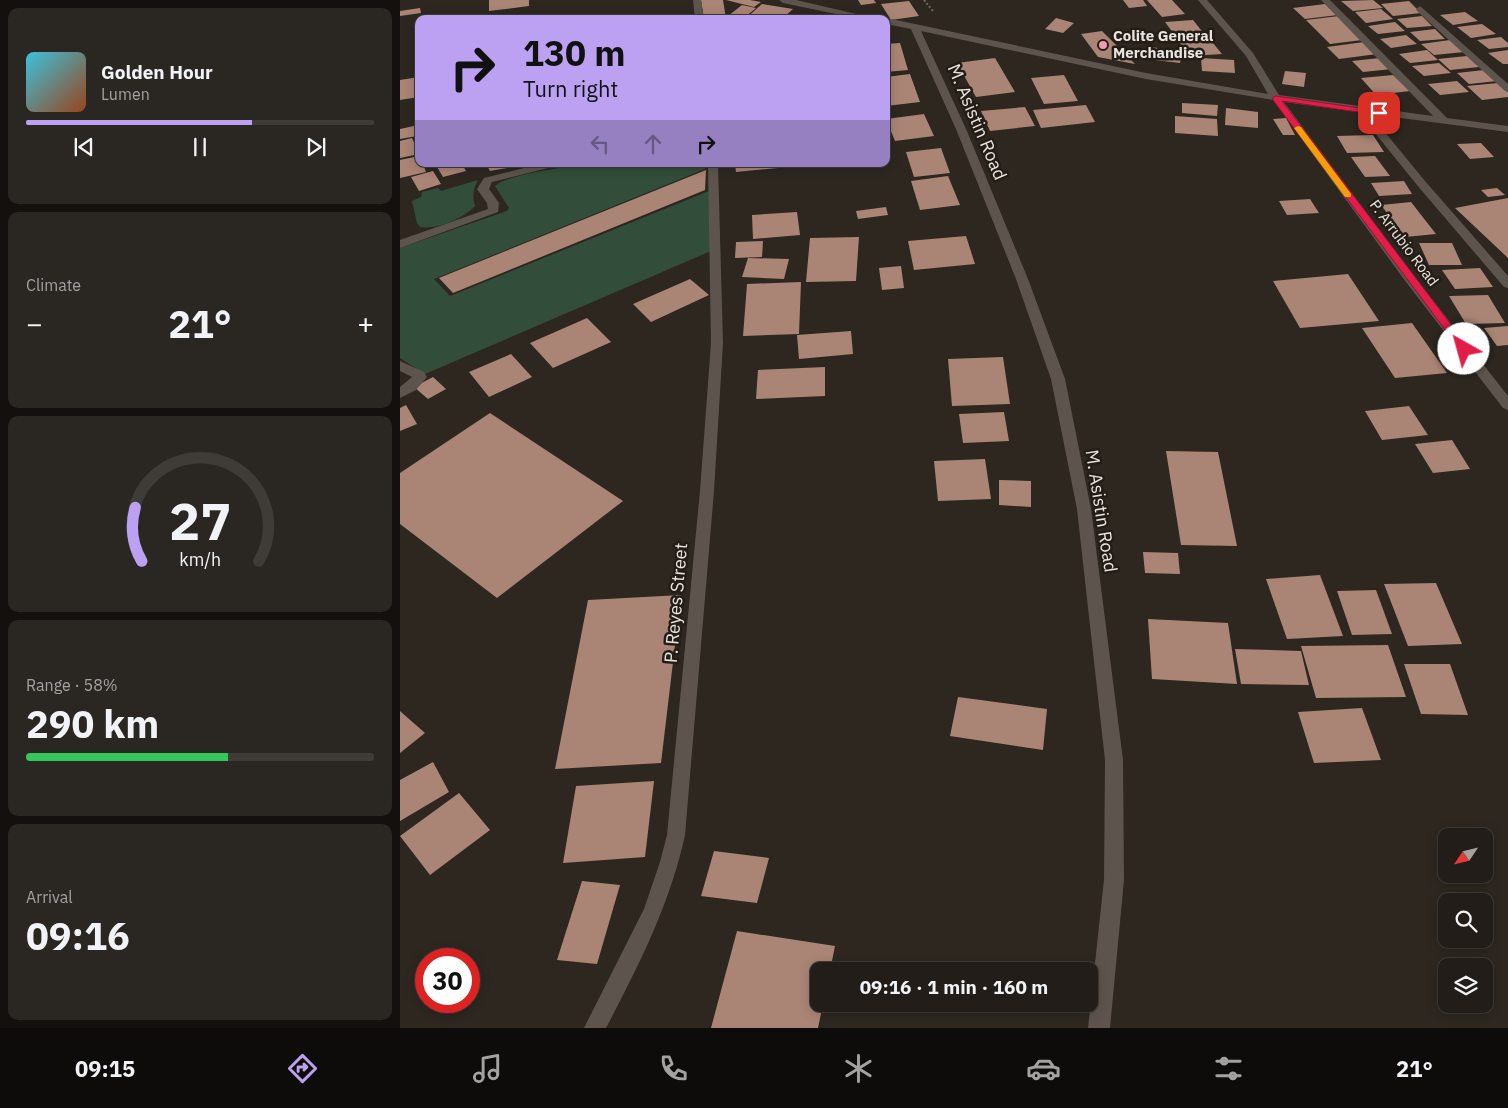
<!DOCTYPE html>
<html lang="en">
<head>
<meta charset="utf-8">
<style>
  body { margin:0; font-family:"IBM Plex Sans",sans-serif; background:#2a2621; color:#f1f3f6; height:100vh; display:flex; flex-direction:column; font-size:19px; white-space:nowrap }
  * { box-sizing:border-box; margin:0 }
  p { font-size:16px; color:#a2a2a2 }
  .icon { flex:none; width:28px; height:28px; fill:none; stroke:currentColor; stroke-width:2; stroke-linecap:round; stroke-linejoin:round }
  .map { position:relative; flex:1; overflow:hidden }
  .details { display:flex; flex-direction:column; gap:8px; padding:8px; background:#13100d; width:400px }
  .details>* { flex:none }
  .guide { position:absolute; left:15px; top:15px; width:475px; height:152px; border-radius:10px; box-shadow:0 2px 12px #0003,0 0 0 1px #3f3b37; background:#bca0f2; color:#111; overflow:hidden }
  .needle { width:32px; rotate:235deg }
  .fabs { position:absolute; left:1038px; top:828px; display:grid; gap:10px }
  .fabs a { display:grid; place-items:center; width:55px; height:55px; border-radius:10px; background:#221d18; box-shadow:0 2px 12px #0003,0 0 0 1px #3f3b37; font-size:25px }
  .speed { position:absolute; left:15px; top:948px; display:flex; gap:10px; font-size:25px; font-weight:700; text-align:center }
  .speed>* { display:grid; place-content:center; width:65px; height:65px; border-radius:50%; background:#221d18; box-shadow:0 2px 12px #0003,0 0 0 1px #3f3b37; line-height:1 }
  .speed .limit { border:8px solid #d22; background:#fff; color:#111 }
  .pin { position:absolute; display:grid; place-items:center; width:42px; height:42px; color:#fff; margin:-21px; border-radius:10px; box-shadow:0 2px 8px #0006 }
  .me { position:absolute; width:55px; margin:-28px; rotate:322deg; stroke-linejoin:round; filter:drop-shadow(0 0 4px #0008) }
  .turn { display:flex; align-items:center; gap:18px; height:105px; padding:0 25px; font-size:22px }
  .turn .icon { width:65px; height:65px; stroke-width:2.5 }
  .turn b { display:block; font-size:35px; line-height:42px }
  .lanes { display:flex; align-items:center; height:48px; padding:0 25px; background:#0003; justify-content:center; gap:25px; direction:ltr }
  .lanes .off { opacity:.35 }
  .big { font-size:38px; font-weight:700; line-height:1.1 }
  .details .tile { flex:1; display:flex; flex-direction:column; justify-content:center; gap:8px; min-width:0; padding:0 18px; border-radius:10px; background:#2a2621 }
  .details .dial { align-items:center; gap:0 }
  .dial svg { height:130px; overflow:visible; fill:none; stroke:#3f3b37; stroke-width:7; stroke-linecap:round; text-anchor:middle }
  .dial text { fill:#f1f3f6; stroke:none }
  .song { display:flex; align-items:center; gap:15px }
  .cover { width:60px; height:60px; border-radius:8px; background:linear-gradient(135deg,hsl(190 70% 55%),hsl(20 70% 35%)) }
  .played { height:5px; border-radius:2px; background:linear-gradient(90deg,#bca0f2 65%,#3f3b37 65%) }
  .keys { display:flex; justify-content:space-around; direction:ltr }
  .heat { display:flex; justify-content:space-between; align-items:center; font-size:28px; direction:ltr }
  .charge { height:8px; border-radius:4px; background:linear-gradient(90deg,#34c759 58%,#3f3b37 0) }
  .trip { position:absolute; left:410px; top:962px; width:288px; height:50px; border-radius:10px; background:#221d18; box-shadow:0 2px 12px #0003,0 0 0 1px #3f3b37; font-weight:700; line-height:50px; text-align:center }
  .menu { display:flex; height:80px; justify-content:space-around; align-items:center; background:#0e0c0a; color:#a2a2a2 }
  .menu .icon { width:35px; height:35px }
  .menu .selected { color:#bca0f2 }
  .menu b { font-size:22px; color:#f1f3f6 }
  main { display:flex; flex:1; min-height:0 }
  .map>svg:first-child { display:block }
  .green { fill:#324e3a }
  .building { fill:#aa8575 }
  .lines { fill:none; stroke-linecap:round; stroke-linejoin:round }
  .path { stroke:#6c6761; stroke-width:2; stroke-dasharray:2 2; stroke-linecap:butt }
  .minor { fill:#5d554d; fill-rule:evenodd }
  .route { fill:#e11d48; stroke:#92132f }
  .slow { fill:#f59e0b }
  .poi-dot { fill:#f19ab1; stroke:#241d16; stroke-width:2 }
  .labels { text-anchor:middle; stroke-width:5; stroke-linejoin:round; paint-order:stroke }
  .far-poi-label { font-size:15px; font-weight:bold; fill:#e8e4df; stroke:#241d16; text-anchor:start }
  .far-street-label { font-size:15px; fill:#e8e4df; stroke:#241d16 }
  .street-label { font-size:18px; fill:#e8e4df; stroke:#241d16 }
</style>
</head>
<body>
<main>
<section class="details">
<div class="tile">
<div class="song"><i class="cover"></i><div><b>Golden Hour</b><p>Lumen</p></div></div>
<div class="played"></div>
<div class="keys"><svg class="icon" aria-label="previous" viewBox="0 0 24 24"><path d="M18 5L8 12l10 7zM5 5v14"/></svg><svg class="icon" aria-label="pause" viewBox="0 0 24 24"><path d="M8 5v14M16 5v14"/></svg><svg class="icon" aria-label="next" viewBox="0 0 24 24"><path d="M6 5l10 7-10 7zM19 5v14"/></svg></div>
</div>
<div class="tile"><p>Climate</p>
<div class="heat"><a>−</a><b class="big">21°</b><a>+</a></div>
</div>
<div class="tile dial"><svg viewBox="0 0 100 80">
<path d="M14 69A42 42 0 1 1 86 69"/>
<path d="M14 69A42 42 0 0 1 10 36" stroke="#bca0f2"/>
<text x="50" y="56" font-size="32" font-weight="700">27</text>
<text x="50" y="72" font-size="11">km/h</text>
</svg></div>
<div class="tile"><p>Range · 58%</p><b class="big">290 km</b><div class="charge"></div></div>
<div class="tile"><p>Arrival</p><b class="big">09:16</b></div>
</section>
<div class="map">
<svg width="1108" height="1028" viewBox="0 0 1108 1028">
  <rect width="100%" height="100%" fill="#2d2720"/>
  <path class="green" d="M183,164h122v5l-271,110 16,17 259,-105 2,60 -286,123 -25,-16v-110l107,-37 2,-3 -14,-22c12,-12 69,-18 88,-22z
    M78,180c-5,9 -6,16 -3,26 -11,12 -38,24 -55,21l-3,-4 -5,-22 9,-4 1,-5 16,-4 3,3z"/>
  <path class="building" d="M89,0h40v6l-40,5z
    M301,0h22l3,19h-22z
    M326,0h24l11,2 -7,5z
    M458,0h16l2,3 -15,2z
    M723,0h20l4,6 -18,2z
    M747,0h25l13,14 -23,3z
    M973,0l10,8 -30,3 -12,-10z
    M509,1l10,15 -28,4 -10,-16z
    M1009,1l12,12 -28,3 -12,-12z
    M362,4l31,5 -11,10h-37z
    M925,4l13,11 -33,4 -12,-11z
    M342,5l14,3 -13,11 -15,-3z
    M20,8l1,5 -21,3v-5z
    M981,9l12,10 -27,4 -11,-11z
    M1065,12l13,9 -25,4 -13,-10z
    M939,16l23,24 -32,4 -24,-24z
    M1022,16l10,10 -25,2 -10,-9z
    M656,18l18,5 -11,10 -18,-4z
    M793,20l12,15 -28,3 -12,-16z
    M995,22l10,9 -27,3 -10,-8z
    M1082,24l14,10 -25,4 -14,-11z
    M1035,29l10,10 -25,2 -10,-9z
    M702,31l33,33 -37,-7 -17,-23z
    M1006,35l11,9 -26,4 -11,-9z
    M808,37l14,17 -31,2 -14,-16z
    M1101,37l7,6v4l-19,2 -12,-9z
    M1050,40l14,12 -30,3 -13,-11z
    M964,42l13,12 -38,5 -12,-12z
    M500,43l8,27 -22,2v-28z
    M750,47l32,4 -2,12 -34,-4z
    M1027,50l11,10 -28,3 -11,-9z
    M1108,50v14h-5l-15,-11z
    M1067,56l12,11 -29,3 -12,-11z
    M595,58l20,34 -39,5 -19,-34z
    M801,58l33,2 1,13 -33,-2z
    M980,58l12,11 -29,3 -11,-11z
    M1039,63l12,10 -27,3 -12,-10z
    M1084,70l13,11 -28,3 -12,-11z
    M885,71l21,2 -2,14 -22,-3z
    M510,74l10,28 -34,4v-29z
    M664,75l14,26 -34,3 -13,-26z
    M993,75l17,16 -34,4 -15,-17z
    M19,77v20l-19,3v-20z
    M1057,81l12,11 -29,3 -12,-11z
    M1098,83l10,9v5l-26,3 -15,-14z
    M782,103l36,2 -1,11 -35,-3z
    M686,105l9,17 -54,6 -8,-18z
    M625,107l10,19 -45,5 -9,-20z
    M826,108l32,4v16l-33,-3z
    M524,114l10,22 -39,5 -9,-22z
    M775,116l42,3 1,17 -43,-3z
    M886,118l9,17h-12l-10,-16z
    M14,126l3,10 -17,3v-10z
    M973,135l11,17 -37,1 -10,-17z
    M12,138l7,16 -19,4v-17z
    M1081,143l13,14 -24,2 -13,-15z
    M541,148l9,25 -36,4 -8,-25z
    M19,156v8h4l3,8 -26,6v-18z
    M975,156l15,20 -25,1 -14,-20z
    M48,164h14l4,7 -23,6 -6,-10z
    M86,164h38v1l-34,6z
    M335,164h75v1l-74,7z
    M306,170l-1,20 -252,103 -14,-15z
    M33,171l8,13 -22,7 -8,-14z
    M548,176l12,29 -40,5 -9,-29z
    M1004,181l8,13 -33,2 -8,-13z
    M1097,188l8,7 -17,2 -7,-7z
    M1108,198v60l-53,-50z
    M910,199l9,14 -32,2 -8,-14z
    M1011,202l25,32 -31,3 -24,-32z
    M486,207l2,8 -30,4 -2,-8z
    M397,212l3,23 -47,4 -1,-24z
    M566,236l9,28 -61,6 -6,-29z
    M459,237l-3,44 -50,1 4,-44z
    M363,241l-1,16 -27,1 1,-16z
    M1019,243h33l10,22h-33z
    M348,258l41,1 -5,20 -42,-2z
    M501,266l3,22 -22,2 -3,-22z
    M1080,268l13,19 -38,2 -13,-19z
    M948,274l31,47 -79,7 -27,-47z
    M290,279l19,16 -58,27 -18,-18z
    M401,282l-2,52 -56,2 4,-52z
    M1088,295l17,28 -39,1 -17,-28z
    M187,318l24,24 -58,26 -23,-25z
    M1012,323l35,50 -52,5 -33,-50z
    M1108,326v19l-11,1 -13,-18z
    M451,331l2,23 -54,5 -2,-24z
    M111,354l21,23 -43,20 -20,-25z
    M603,357l7,47 -58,2 -4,-47z
    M425,367v29l-69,3 2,-29z
    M33,377l13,12 -18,10 -14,-12z
    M6,405l11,19 -17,7v-23z
    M1009,406l19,29 -46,5 -17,-29z
    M604,412l5,29 -46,2 -4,-29z
    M90,413l133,88 -126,97 -97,-74v-51z
    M1052,440l18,29 -37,4 -18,-29z
    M766,451l52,1 19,94 -56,-1z
    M585,459l6,40 -53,2 -4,-40z
    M599,480l32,1v26l-32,-2z
    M743,552l35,1 2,21 -35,-1z
    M920,575l23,61 -56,3 -21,-60z
    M1036,583l26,61 -54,2 -24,-62z
    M976,590l16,44 -40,1 -15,-44z
    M281,595l-20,168 -106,6 33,-169z
    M748,619l80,4 9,61 -85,-5z
    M988,645l18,52 -90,1 -15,-52z
    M835,649l66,2 8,34 -68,-1z
    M1004,664h46l18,51 -47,-1z
    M558,697l89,12 -4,41 -93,-14z
    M962,708l19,52 -67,3 -16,-51z
    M0,711l25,22 -25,20z
    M33,762l16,30 -49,29v-41z
    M254,781l-9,76 -82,6 13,-77z
    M59,793l31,37 -60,45 -30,-39z
    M314,851l55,7 -12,45 -56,-7z
    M182,881l38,4 -23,79 -40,-4z
    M337,931l98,15 -5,25h-11v33h4l-5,24h-107z"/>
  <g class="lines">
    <path class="path" d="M524,0l9,11"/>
    <path class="minor" d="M293,0h8l3,19h-9z
      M379,0h17l82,19h-18l-77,-16z
      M798,0h9l46,53 26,42 154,21 -112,-116h9l117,118 61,8v6l-138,-18 55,67 83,95v12l-4,-1 -87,-102 -59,-73 -74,-10 130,174 94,120v14l-5,-2 -97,-126 -133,-182 -127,-21 -225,-48 45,98 62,150 37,100 26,130 32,251 1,120 -14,148h-22l16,-148 1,-120 -28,-251 -26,-130 -35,-100 -60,-150 -45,-100 -25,-5v-5h-2l2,-1 29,6 231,49 122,21 -22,-38z
      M1020,6l88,78v8l-3,-1 -88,-80 -1,-2z
      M140,164h17l-1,2 -64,16 -3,7 10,14 -1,9 -98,36v-8l88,-31 -1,-6 -10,-14 7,-11z
      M308,164h10l5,179 -9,148 -29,344c-15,69 -46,130 -79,193h-22l60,-119 16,-47 7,-27 33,-344 11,-148z
      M0,361l24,11 3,5 -11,13 -16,8v-11l12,-10 -12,-6z"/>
  </g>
  <path class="route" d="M876,96l105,15 1,2 -3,2 -97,-14 186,246v4h-7l-188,-251v-3z"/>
  <path class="slow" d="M898,126l3,1 50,67v3h-6l-51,-69z"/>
  <circle class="poi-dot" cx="703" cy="45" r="5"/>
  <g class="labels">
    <g class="far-poi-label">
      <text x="713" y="41">Colite General<tspan x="713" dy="17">Merchandise</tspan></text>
    </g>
    <g class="far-street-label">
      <text transform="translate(1004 243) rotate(53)" y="5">P. Arrubio Road</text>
    </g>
    <g class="street-label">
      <text transform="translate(577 122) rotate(67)" y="6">M. Asistin Road</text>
      <text transform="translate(701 511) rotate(81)" y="6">M. Asistin Road</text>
      <text transform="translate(276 603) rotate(-85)" y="6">P. Reyes Street</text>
    </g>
  </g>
</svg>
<div class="fabs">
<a><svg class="needle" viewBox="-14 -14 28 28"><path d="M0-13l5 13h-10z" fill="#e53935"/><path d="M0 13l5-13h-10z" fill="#a2a2a2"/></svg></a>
<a><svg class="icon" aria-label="search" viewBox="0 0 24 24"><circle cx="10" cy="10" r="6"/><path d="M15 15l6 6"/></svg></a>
<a><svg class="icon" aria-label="layers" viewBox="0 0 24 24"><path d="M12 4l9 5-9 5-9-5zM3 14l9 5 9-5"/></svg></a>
</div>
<div class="speed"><div class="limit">30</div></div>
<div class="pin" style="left:979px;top:113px;background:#d93025"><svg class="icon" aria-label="arrive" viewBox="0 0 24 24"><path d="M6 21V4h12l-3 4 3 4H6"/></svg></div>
<svg class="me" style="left:1064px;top:349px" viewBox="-20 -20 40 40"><circle r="19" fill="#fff"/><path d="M0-13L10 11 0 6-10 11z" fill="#e11d48"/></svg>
<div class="trip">09:16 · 1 min · 160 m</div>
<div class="guide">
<div class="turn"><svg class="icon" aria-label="right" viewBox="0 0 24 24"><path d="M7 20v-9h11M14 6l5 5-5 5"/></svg><div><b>130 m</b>Turn right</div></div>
<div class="lanes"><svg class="icon off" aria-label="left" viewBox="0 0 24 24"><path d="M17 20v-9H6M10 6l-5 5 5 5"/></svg><svg class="icon off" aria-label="ahead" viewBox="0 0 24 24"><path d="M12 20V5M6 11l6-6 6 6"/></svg><svg class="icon" aria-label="right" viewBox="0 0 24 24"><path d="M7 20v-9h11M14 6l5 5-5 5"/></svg></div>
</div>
</div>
</main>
<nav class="menu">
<b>09:15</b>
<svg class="icon selected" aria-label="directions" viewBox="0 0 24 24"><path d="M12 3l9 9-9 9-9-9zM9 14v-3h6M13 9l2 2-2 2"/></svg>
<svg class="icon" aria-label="music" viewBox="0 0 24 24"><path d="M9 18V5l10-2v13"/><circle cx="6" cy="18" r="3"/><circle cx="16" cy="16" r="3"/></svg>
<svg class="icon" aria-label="phone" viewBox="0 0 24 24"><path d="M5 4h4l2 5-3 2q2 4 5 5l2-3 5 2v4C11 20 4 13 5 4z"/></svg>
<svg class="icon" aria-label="climate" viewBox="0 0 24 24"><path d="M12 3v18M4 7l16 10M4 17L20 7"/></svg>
<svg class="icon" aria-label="car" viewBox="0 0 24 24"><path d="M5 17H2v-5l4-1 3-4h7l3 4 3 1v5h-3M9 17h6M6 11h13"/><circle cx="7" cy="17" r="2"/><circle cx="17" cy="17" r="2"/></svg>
<svg class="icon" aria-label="filters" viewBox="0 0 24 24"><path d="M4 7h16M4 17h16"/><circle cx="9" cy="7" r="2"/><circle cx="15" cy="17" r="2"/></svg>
<b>21°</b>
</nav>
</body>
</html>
